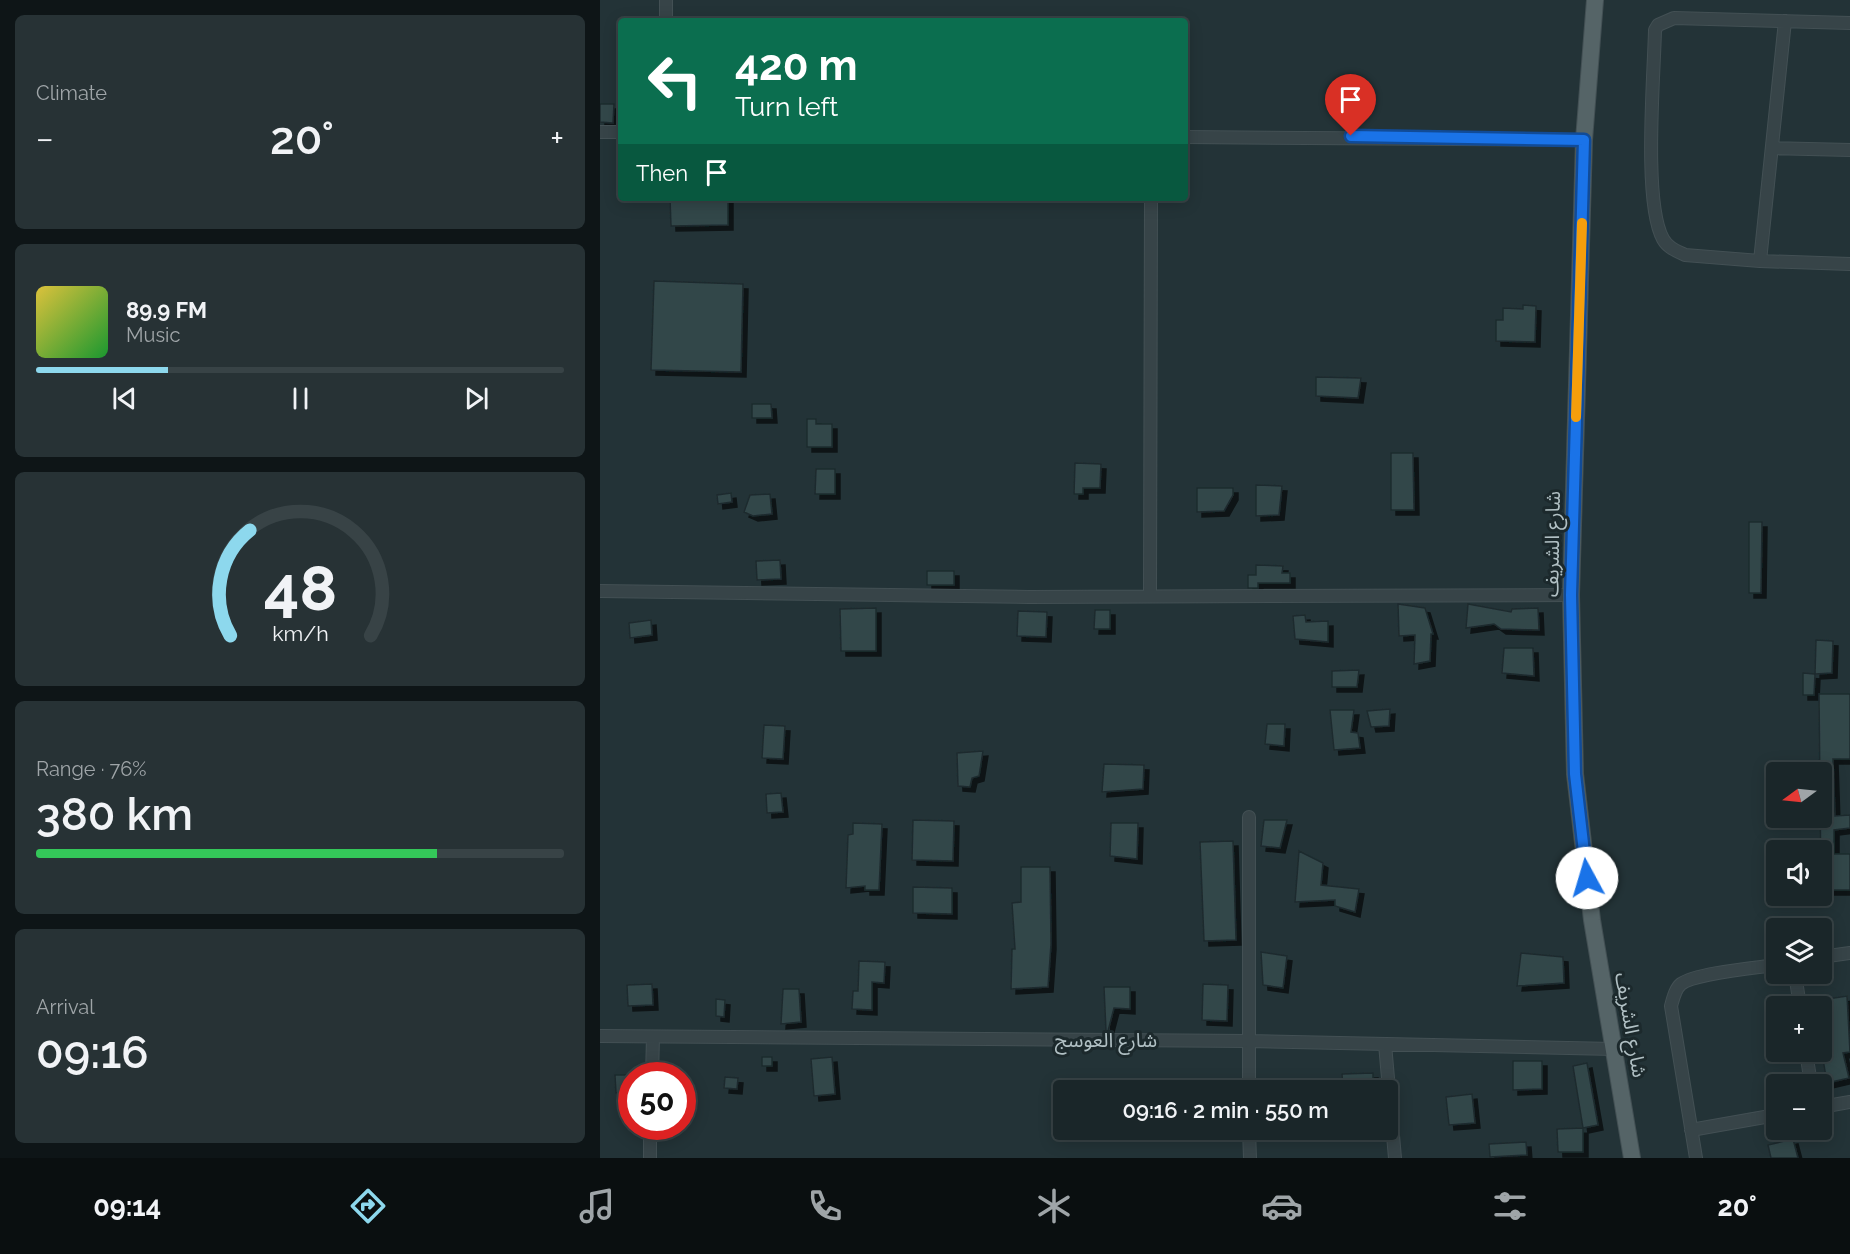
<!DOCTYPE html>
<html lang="en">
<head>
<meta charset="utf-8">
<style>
  body { margin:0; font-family:Raleway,"Noto Sans Arabic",sans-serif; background:#273235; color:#f1f3f6; height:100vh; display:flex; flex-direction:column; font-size:22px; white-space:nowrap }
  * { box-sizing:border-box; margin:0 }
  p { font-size:20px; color:#9fa5a8 }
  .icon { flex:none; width:33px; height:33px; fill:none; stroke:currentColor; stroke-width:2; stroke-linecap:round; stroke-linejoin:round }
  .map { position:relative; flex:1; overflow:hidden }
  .drawer { display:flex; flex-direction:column; gap:15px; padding:15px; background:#0e1517; width:600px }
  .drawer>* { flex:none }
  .guide { position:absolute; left:18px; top:18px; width:570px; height:183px; border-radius:6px; box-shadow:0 3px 15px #0003,0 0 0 2px #384346; background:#0b6e4f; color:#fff; overflow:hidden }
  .needle { width:39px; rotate:255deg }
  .fabs { position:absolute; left:1166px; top:762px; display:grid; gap:12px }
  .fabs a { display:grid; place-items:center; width:66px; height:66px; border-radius:6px; background:#1a2629; box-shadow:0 3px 15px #0003,0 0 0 2px #384346; font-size:30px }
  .speed { position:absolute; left:18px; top:1062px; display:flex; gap:12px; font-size:30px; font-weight:700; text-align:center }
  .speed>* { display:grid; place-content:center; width:78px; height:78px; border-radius:50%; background:#1a2629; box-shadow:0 3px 15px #0003,0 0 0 2px #384346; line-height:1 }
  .speed .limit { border:9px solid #d22; background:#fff; color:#111 }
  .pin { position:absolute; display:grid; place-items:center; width:51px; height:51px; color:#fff; margin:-62px -26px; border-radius:50% 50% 50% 0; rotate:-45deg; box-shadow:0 0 6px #0007 }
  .pin .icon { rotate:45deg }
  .me { position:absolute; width:66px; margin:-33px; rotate:354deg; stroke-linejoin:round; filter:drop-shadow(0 0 4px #0008) }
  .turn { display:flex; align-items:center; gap:21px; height:126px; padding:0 18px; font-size:27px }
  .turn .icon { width:78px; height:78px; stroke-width:2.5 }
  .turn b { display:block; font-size:42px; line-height:51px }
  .then { display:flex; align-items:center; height:57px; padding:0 18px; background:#0003; gap:12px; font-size:22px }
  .big { font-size:45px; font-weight:600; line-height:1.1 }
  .drawer .widget { flex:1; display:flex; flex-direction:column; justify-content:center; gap:9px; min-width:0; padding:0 21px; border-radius:9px; background:#273235 }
  .drawer .dial { align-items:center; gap:0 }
  .dial svg { height:156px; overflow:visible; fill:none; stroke:#384346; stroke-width:7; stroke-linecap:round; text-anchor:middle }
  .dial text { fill:#f1f3f6; stroke:none }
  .song { display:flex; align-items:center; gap:18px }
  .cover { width:72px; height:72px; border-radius:9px; background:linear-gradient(135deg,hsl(50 70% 55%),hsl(130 70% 35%)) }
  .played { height:6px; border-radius:3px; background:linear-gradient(90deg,#8dd8ed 25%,#384346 25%) }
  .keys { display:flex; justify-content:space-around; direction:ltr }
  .heat { display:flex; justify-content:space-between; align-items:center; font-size:33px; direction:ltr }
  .charge { height:9px; border-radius:4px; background:linear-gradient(90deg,#34c759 76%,#384346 0) }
  .trip { position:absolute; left:453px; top:1080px; width:345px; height:60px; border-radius:6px; background:#1a2629; box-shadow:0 3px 15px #0003,0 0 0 2px #384346; font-weight:600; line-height:60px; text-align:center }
  .tab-bar { display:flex; height:96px; justify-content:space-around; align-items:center; background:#0a0f10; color:#9fa5a8 }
  .tab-bar .icon { width:42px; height:42px }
  .tab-bar .active { color:#8dd8ed }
  .tab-bar b { font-size:27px; color:#f1f3f6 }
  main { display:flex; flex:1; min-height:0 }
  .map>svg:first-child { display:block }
  .building { fill:#33464a; stroke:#1e2b2e; stroke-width:1.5; filter:url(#shadow) }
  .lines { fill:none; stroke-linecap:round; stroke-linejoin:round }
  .minor-casing { stroke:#435054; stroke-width:14 }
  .major-casing { stroke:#435054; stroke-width:18 }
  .minor { stroke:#374448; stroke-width:12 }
  .major { stroke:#556467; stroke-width:16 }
  .route-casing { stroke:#114b97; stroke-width:15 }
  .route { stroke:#1a73e8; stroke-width:10 }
  .slow { stroke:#f59e0b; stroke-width:10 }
  .labels { text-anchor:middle; stroke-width:6; stroke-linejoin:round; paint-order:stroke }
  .street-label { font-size:20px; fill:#b1c0c4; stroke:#1c292c }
</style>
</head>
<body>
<main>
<section class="drawer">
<div class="widget"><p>Climate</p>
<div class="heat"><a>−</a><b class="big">20°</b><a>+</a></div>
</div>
<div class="widget">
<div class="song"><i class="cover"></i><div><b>89.9 FM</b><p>Music</p></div></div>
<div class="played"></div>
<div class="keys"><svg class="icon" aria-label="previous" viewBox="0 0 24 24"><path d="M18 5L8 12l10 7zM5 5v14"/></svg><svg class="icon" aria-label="pause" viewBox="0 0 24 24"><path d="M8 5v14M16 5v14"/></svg><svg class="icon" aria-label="next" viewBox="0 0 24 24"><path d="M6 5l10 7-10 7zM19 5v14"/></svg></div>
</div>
<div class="widget dial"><svg viewBox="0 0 100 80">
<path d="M14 69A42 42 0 1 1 86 69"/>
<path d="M14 69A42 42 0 0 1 24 15" stroke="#8dd8ed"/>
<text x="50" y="56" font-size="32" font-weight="700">48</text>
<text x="50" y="72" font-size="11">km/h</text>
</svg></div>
<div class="widget"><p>Range · 76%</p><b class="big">380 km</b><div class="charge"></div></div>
<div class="widget"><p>Arrival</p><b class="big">09:16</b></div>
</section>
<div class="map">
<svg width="1250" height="1158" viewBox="0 0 1250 1158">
  <defs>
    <filter id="shadow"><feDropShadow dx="5" dy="5" stdDeviation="0" flood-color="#0009"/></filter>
  </defs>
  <rect width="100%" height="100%" fill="#233337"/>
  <path class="building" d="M0,104h14l-1,19 -13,-1z
    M70,198h58v27l-57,1z
    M54,281l89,3 -2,88 -90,-2z
    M923,305l13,1 -1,36 -39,-1v-21h7v-12l20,1z
    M716,377l45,1 -3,20 -42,-2z
    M152,404h19l1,14h-20z
    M207,419h9v5h16v23h-25z
    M791,453h22l1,57h-23z
    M475,463l26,1 -1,24h-17v6h-9z
    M216,469h19v25h-20z
    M656,485l26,1 -3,29 -23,1z
    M597,488h36v7l-9,16 -27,1z
    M131,493l1,9 -14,2 -1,-9z
    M170,494l2,20 -19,2 -9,-4 6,-17z
    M1149,522h13l-1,71h-12z
    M180,560l1,19 -24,1 -1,-19z
    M656,565l27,1 -1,7h8v10h-32v5h-10v-13h8z
    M327,571h27v14h-27z
    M798,604l27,4 8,26h-2l-1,27 -16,3 1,-29 -16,1z
    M868,604l43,8 1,-3 26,-1 1,22 -38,-1 -7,-5 -28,4z
    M276,608v43h-35l-1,-42z
    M495,610h15v19h-16z
    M418,611l29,1 -1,25 -29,-1z
    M705,615l1,7 22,-1v21l-33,-3 -2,-23z
    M51,620l1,15 -22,3 -1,-15z
    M1216,640l17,1 -1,32 -17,1z
    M904,648h29l1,28 -32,-3z
    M759,670l-2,17h-25v-16z
    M1203,673l12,1 -1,21h-11z
    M1219,694h31v65h-17l2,57 15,-1v13l-16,2v24h16v36h-29z
    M790,709l-1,17 -18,1 -4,-16z
    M730,710h24l-3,22 7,1 2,15 -26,2z
    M667,724h18l-1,22 -19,-2z
    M164,725l21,1 -2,33 -21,-1z
    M383,751l-4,25 -7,2 -2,9 -12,-1 -1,-33z
    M504,764l40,1 -1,24 -41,3z
    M181,793l2,19 -16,1 -1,-19z
    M313,820l41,1 -1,40 -41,-1z
    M664,820h23l-7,28 -19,-2z
    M253,823l29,1 -3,66h-14v-4l-19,2 2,-53 5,-1z
    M511,823h27l-1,36 -27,-3z
    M633,841l3,99 -32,1 -4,-99z
    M699,851l24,12 -2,22 38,4 -4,23 -20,-6v-6l-40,2z
    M421,867h29l1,77 -3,43 -37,2 1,-40h3l-3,-46 9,-1z
    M313,887l39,1v26l-39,-1z
    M661,952l26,4 -4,32 -20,-3z
    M921,953l42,4 1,26 -47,3z
    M259,961l26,1 -1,21 -12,-1v28l-20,-1 1,-18h5z
    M52,984l1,21 -25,1 -1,-21z
    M603,984l25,1 -1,36 -25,-1z
    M504,987h26v22l-16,-1 -6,23h-2z
    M183,989h16l2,33 -20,2z
    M1247,996l3,56 -7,1 6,25 -22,5 -6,-36v-47z
    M116,999l9,1 -1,17 -8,-1z
    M162,1057h10v9h-10z
    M232,1057l3,37 -21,2 -3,-37z
    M913,1061h29v28l-29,1z
    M987,1063l11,62 -15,3 -10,-62z
    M773,1073v17h-30l-1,-16z
    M15,1075h17v17l-16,1z
    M125,1077l13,1 -1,11 -13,-1z
    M872,1094l3,29 -26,2 -3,-28z
    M983,1128v24h-25l-1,-23z
    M1193,1139l5,19h-27l-3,-13z
    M926,1142l1,13 -37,2 -1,-13z"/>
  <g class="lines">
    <g class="minor-casing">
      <path id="minor" d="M66,21v-21
        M1250,23l-176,-5 -16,7 -3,5c-1,46 -12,173 8,209 5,9 14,12 22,16l75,6 90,3
        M0,132h21
        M585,137l399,3
        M1173,148l77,2
        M1160,261l25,-240
        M0,591l429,6 542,-2
        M550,594l1,-396
        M649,817v273
        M1221,957l29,-4
        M1195,974l5,32
        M0,1036l648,5 365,8
        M785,1044l10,114
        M1206,1052l5,32
        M52,1076l1,-39
        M1221,1107l29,-5
        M649,1130l1,28
        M1091,1130l85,-15
        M50,1158v-32
        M1096,1158l-25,-152c2,-7 4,-17 10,-22 15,-11 74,-16 95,-19"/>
    </g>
    <g class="major-casing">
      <path id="major" d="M995,0l-11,140 -13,455 4,179 17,146 40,238"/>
    </g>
    <use href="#minor" class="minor"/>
    <use href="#major" class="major"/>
  </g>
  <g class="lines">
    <g class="route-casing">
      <path id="route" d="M751,136l233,4 -13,455 4,179 12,104"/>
    </g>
    <use href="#route" class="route"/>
    <path class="slow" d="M976,417l6,-194"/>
  </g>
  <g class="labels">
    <g class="street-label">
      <text transform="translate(952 544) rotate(-89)" y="7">شارع الشريف</text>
      <text transform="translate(1031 1025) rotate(80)" y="7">شارع الشريف</text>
      <text x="506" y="1047">شارع العوسج</text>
    </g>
  </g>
</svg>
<div class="fabs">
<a><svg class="needle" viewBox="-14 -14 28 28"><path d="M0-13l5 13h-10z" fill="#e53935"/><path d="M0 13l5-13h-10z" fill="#9fa5a8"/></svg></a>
<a><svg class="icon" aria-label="sound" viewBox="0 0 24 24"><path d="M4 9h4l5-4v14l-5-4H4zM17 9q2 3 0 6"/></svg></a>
<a><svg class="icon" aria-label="layers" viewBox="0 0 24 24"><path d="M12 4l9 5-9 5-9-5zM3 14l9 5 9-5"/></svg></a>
<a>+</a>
<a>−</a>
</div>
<div class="speed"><div class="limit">50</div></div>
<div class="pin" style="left:751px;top:136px;background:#d93025"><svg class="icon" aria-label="arrive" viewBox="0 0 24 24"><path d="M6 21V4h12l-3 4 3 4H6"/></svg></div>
<svg class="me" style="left:987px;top:878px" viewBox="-20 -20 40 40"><circle r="19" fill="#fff"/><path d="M0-13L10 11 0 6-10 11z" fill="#1a73e8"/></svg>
<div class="trip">09:16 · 2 min · 550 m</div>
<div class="guide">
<div class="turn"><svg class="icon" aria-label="left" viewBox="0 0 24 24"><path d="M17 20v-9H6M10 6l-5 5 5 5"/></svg><div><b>420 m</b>Turn left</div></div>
<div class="then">Then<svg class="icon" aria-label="arrive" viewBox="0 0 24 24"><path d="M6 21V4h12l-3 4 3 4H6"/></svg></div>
</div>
</div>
</main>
<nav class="tab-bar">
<b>09:14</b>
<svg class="icon active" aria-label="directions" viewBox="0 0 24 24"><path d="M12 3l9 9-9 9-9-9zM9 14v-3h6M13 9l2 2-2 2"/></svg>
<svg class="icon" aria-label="music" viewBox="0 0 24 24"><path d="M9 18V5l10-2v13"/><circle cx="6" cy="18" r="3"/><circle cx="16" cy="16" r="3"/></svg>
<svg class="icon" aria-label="phone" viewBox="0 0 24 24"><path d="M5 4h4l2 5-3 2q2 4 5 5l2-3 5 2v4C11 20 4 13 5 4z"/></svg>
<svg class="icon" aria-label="climate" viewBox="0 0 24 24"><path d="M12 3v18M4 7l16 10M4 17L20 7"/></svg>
<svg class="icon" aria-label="car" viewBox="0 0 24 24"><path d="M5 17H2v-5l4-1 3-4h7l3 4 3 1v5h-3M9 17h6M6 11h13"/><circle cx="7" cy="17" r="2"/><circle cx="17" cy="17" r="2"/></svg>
<svg class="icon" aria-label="filters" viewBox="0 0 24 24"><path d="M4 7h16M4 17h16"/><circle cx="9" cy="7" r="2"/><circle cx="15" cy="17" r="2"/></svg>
<b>20°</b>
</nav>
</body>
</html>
